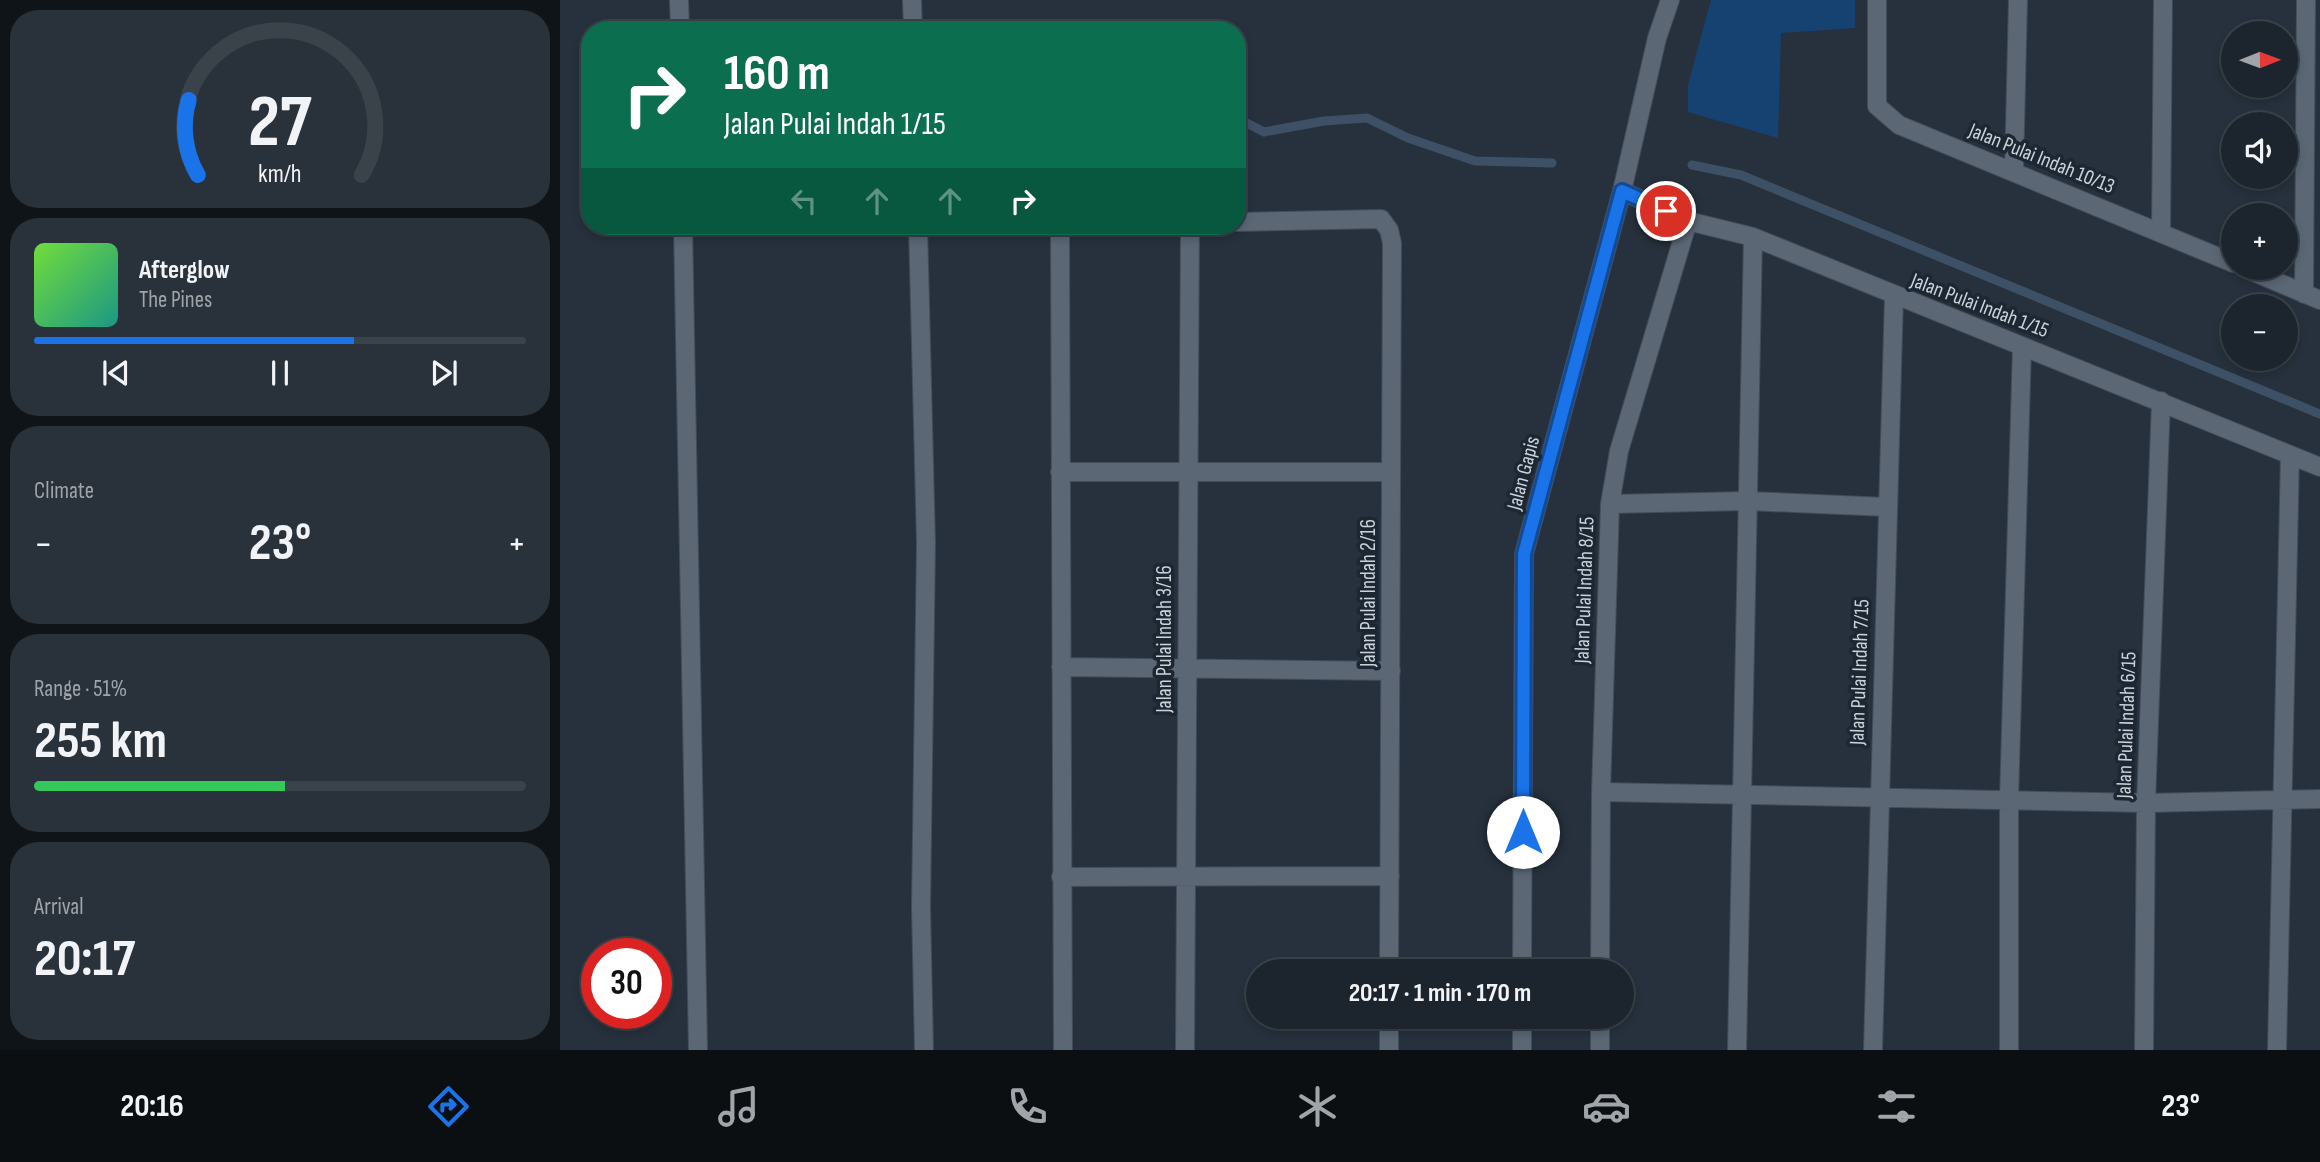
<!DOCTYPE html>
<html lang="en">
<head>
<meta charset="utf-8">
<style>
  body { margin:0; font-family:"Sofia Sans Condensed",sans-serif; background:#29313a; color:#f1f3f6; height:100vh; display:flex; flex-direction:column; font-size:26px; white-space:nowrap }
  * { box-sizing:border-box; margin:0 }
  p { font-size:23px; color:#a0a5aa }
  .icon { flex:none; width:38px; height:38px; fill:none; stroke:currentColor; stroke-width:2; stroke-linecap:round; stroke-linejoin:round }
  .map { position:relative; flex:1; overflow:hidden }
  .drawer { display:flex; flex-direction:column; gap:10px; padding:10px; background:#0f1419; width:560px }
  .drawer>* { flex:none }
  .guide { position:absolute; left:21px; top:21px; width:665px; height:214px; border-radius:28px; box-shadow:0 4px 10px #0003,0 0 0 2px #3a424a; background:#0b6e4f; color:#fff; overflow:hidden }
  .needle { width:46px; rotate:89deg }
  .controls { position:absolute; left:1661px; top:21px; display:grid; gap:14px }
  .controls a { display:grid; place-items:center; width:77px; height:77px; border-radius:50%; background:#1c252e; box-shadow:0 4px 10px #0003,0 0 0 2px #3a424a; font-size:35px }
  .speed { position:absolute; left:21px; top:938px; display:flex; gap:14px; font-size:35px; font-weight:700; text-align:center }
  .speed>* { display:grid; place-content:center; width:91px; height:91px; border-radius:50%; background:#1c252e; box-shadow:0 4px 10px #0003,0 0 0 2px #3a424a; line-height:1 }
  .speed .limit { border:10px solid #d22; background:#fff; color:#111 }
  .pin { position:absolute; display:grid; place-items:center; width:60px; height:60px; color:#fff; margin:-30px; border:4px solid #fff; border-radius:50%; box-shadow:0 2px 7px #0007 }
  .me { position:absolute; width:77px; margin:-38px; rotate:0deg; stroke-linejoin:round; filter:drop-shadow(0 0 5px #0008) }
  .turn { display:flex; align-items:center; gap:24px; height:147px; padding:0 28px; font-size:32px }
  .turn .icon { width:91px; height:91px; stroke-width:2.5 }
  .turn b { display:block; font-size:49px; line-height:60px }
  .lanes { display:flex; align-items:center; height:66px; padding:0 28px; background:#0003; justify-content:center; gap:35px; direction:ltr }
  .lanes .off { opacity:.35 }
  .big { font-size:52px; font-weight:700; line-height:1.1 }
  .drawer .widget { flex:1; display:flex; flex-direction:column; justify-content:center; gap:10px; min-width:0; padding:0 24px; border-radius:28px; background:#29313a }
  .drawer .dial { align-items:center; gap:0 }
  .dial svg { height:182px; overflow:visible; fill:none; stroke:#3a424a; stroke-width:7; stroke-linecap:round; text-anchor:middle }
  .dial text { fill:#f1f3f6; stroke:none }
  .song { display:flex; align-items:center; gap:21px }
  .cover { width:84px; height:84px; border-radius:10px; background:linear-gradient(135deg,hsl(100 70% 55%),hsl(170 70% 35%)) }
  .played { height:7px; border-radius:4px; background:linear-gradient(90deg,#1a73e8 65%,#3a424a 65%) }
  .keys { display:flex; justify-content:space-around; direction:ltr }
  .heat { display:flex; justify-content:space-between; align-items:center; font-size:38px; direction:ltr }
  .charge { height:10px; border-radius:5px; background:linear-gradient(90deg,#34c759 51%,#3a424a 0) }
  .trip { position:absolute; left:686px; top:959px; width:388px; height:70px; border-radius:35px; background:#1c252e; box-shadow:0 4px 10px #0003,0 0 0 2px #3a424a; font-weight:700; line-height:70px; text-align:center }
  .menu { display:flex; height:112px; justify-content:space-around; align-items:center; background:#0b0f12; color:#a0a5aa }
  .menu .icon { width:49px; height:49px }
  .menu .active { color:#1a73e8 }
  .menu b { font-size:32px; color:#f1f3f6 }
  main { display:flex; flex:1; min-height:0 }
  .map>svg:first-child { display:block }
  .green { fill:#164271 }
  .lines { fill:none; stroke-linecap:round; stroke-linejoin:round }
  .stream { stroke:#3e5065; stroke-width:9 }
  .minor-casing { stroke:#444c57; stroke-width:20 }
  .minor { stroke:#5b6775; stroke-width:18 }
  .route-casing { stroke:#114b97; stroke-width:18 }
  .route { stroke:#1a73e8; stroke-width:12 }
  .labels { text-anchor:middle; stroke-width:7; stroke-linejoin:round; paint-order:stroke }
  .street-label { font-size:21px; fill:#cbd2da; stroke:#1c2733 }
</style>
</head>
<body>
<main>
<section class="drawer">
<div class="widget dial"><svg viewBox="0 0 100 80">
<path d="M14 69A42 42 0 1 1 86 69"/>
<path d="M14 69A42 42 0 0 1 10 36" stroke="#1a73e8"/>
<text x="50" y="56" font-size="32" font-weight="700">27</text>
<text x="50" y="72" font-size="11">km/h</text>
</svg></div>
<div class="widget">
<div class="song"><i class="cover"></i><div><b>Afterglow</b><p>The Pines</p></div></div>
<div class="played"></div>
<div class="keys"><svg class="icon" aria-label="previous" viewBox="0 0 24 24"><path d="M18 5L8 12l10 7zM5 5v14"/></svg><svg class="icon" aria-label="pause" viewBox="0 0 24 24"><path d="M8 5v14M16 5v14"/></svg><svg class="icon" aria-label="next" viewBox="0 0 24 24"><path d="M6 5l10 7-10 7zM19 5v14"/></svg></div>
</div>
<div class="widget"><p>Climate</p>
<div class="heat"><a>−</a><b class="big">23°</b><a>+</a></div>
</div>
<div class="widget"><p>Range · 51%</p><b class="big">255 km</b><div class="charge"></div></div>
<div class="widget"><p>Arrival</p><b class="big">20:17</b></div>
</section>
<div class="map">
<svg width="1760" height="1050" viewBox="0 0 1760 1050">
  <rect width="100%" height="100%" fill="#26313d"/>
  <path class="green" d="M1151,0h144v28l-74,5 -3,105 -90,-26v-27z"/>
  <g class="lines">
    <path class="stream" d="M677,118l27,14 60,-11 43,-3 41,20 67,23 77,2
      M1132,165l49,10 579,239"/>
    <g class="minor-casing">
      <path id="minor" d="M119,0l1,30
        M352,0l1,30
        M1317,0v106l22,19 334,138
        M1454,170l4,-170
        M1062,191l66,30 65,16 567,230
        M677,222l144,-3 8,11 3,13 -3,728
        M123,226l15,824
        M358,226l8,317 -5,364 3,143
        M1601,232l2,-232
        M1684,268l76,32
        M1744,294l2,-294
        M500,472h331
        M1050,504l138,-3 139,6
        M501,667l330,4
        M1041,792l545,11 174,-4
        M501,877l329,-1
        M962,971l2,-417 98,-363 35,-153 13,-38
        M1040,971l1,-179 9,-288 9,-53 69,-230
        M503,1050l-3,-815 5,-9
        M625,1050l5,-824
        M829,1050v-33
        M962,1050v-33
        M1040,1050v-33
        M1177,1050l16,-813
        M1313,1050l21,-754
        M1449,1050v-250l13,-454
        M1584,1050l2,-247 15,-402
        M1717,1050l13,-595"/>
    </g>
    <use href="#minor" class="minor"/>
  </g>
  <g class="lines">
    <g class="route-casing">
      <path id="route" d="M963,832l1,-278 98,-363 44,20"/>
    </g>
    <use href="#route" class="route"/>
  </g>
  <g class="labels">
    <g class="street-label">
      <text transform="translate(1482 158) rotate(22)" y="7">Jalan Pulai Indah 10/13</text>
      <text transform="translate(1420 305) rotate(21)" y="7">Jalan Pulai Indah 1/15</text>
      <text transform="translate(963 473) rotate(-75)" y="7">Jalan Gapis</text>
      <text transform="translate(1024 590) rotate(-88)" y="7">Jalan Pulai Indah 8/15</text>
      <text transform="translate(808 593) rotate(-90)" y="7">Jalan Pulai Indah 2/16</text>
      <text transform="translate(604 639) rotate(-90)" y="7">Jalan Pulai Indah 3/16</text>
      <text transform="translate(1299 672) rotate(-88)" y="7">Jalan Pulai Indah 7/15</text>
      <text transform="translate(1566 725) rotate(-88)" y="7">Jalan Pulai Indah 6/15</text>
    </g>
  </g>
</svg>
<div class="controls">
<a><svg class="needle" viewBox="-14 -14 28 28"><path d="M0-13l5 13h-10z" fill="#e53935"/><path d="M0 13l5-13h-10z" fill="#a0a5aa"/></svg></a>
<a><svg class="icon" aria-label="sound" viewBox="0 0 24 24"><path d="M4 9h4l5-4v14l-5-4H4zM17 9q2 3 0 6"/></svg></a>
<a>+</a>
<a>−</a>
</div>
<div class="speed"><div class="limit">30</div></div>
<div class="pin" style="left:1106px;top:211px;background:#d93025"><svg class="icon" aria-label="arrive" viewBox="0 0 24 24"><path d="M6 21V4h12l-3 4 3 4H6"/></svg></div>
<svg class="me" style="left:963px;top:832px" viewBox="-20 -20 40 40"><circle r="19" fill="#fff"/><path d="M0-13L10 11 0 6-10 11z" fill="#1a73e8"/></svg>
<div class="trip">20:17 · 1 min · 170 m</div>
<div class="guide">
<div class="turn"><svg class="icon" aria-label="right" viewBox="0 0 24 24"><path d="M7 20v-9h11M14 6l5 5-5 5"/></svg><div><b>160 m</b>Jalan Pulai Indah 1/15</div></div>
<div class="lanes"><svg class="icon off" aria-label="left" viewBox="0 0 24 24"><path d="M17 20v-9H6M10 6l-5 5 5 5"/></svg><svg class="icon off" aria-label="ahead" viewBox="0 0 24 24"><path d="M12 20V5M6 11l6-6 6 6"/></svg><svg class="icon off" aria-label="ahead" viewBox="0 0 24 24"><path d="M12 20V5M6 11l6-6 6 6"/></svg><svg class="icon" aria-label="right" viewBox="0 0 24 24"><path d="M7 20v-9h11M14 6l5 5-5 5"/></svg></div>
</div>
</div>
</main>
<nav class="menu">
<b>20:16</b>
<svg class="icon active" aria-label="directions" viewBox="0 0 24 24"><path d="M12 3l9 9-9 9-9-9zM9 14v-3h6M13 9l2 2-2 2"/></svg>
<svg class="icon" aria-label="music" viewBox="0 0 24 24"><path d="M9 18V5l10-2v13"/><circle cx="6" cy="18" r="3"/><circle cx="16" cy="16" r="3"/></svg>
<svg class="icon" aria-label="phone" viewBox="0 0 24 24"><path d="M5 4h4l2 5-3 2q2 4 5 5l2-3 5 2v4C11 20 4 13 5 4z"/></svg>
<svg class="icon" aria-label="climate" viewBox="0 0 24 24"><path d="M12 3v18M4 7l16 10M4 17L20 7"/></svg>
<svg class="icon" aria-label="car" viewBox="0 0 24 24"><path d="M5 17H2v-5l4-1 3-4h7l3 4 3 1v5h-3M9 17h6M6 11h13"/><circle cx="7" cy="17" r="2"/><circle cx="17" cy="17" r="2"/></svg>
<svg class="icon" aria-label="filters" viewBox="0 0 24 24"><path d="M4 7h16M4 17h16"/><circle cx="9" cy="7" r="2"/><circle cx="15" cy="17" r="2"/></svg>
<b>23°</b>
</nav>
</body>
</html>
